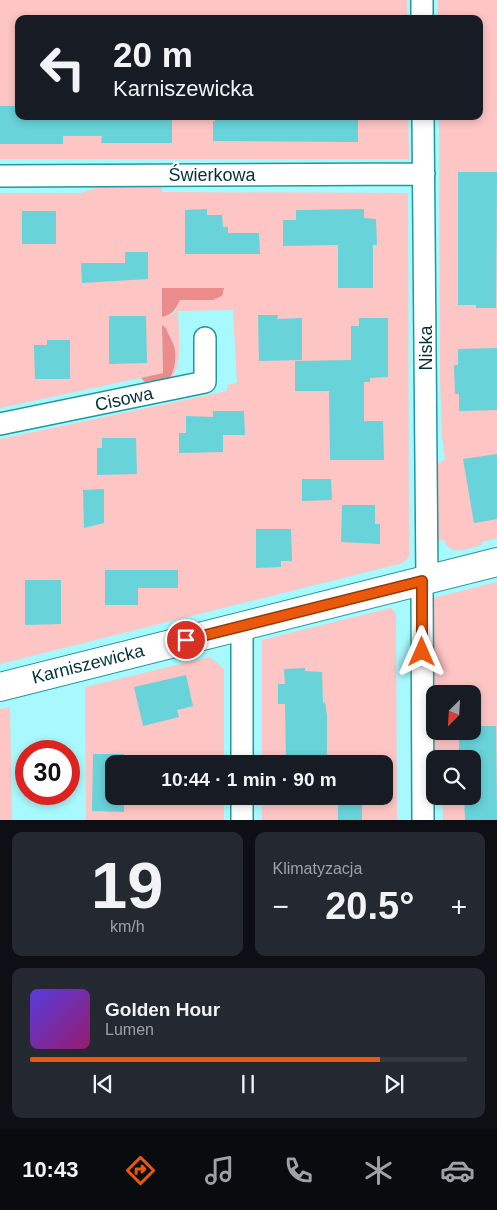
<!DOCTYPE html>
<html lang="pl">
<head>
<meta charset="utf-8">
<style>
  body { margin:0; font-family:Arial,sans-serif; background:#242831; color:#f1f3f6; height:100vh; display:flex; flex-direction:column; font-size:19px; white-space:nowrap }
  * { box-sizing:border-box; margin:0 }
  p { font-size:16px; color:#9ea1a6 }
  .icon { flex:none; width:28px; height:28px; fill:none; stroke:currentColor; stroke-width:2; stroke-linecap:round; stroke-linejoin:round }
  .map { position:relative; height:820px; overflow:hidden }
  .sheet { display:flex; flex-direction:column; gap:12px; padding:12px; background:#0d0f14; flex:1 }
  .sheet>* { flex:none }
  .top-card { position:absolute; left:15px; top:15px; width:468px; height:105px; border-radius:10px; box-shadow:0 2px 8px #0003; background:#171b24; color:#f1f3f6; overflow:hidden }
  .needle { width:32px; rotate:204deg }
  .buttons { position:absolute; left:426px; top:685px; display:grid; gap:10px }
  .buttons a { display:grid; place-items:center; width:55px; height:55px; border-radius:10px; background:#171b24; box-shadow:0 2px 8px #0003; font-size:25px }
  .speed { position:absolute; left:15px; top:740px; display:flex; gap:10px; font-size:25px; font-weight:700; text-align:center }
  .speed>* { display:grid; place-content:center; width:65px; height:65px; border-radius:50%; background:#171b24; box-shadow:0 2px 8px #0003; line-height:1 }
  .speed .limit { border:8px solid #d22; background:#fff; color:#111 }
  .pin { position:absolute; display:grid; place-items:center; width:42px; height:42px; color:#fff; margin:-21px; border:2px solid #fff; border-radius:50%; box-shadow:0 1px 5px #0007 }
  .me { position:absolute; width:55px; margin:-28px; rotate:0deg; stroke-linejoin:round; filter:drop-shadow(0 0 4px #0008) }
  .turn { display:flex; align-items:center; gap:18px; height:105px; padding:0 15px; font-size:22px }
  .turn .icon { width:65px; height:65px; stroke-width:2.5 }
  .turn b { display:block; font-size:35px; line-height:42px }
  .big { font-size:38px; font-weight:700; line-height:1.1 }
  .sheet .tile { flex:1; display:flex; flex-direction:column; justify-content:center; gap:8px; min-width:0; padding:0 18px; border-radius:10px; background:#242831 }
  .sheet .dial { align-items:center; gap:0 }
  .dial b { font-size:65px; line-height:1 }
  .song { display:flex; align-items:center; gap:15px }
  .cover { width:60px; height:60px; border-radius:8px; background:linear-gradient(135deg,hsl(250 70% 55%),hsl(320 70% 35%)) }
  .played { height:5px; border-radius:2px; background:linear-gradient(90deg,#ea580c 80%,#363941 80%) }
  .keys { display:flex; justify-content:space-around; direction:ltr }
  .heat { display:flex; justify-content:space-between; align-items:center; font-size:28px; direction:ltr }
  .sheet .tiles { flex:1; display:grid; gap:12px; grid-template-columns:1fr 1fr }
  .tile:last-child { grid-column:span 2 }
  .trip { position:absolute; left:105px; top:755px; width:288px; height:50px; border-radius:10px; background:#171b24; box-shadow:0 2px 8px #0003; font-weight:700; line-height:50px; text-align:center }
  .tabs { display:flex; height:80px; justify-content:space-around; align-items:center; background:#090b0e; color:#9ea1a6 }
  .tabs .icon { width:35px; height:35px }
  .tabs .active { color:#ea580c }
  .tabs b { font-size:22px; color:#f1f3f6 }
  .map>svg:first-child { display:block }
  .green { fill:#fdc5c4; fill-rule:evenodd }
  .forest { fill:#eb8b8c }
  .building { fill:#68d3d9 }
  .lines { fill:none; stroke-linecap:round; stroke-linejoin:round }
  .minor-casing { stroke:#20989e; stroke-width:24 }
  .tertiary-casing { stroke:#20989e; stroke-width:30 }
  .minor { stroke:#fff; stroke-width:21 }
  .tertiary { stroke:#fff; stroke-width:28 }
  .route-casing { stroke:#983908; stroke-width:12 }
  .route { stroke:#ea580c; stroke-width:9 }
  .labels { text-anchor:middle; stroke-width:4; stroke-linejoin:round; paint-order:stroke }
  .street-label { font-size:18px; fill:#003335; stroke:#fff }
</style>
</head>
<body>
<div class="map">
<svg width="497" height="820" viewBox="0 0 497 820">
  <rect width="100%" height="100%" fill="#a8f9fd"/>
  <path class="green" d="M0,0h407v19h-388v97h389l1,43h-409z
    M438,0h59v538l-15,4v3c-14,3 -31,13 -38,-5l-7,1v-77l8,-5 -3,-24 -2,-55 -1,-264h40v-97h-41z
    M162,165v27l246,1 1,363 -6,7 -403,101v-225l227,-48v-6l10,-2 -4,-73 -55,1c0,17 6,58 -8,67 5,-9 7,-22 4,-32 -2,-6 -6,-12 -8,-18l-4,-2 1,47 -163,35v-215h81zM162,288l32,11 -14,1 -5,11 -4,4z
    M497,582v238h-54l-1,-24h30v-37h-37v17l-4,-1 1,-46 3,-1v3h37v-37h-37v15h-3l1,-111z
    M391,608l5,5 1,207h-135v-24h122v-32h-122v-124z
    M210,657l14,12v95h-110v32h110v24h-138l-1,-133z
    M10,707l2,113h-12v-111z"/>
  <path class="forest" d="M162,288h62l-2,8 -9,4h-33c-5,10 -7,14 -18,17z
    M162,325l4,3c2,6 6,12 8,18 3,10 1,23 -4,32l-25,4 -4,-4 22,-5z"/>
  <path class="building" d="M0,106h19v10h153v27h-71l1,-7h-39v8h-63z
    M215,116h143v26l-145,-1v-20h2z
    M458,172h39l-1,136h-20v-3h-18z
    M207,209v6h15l1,12h5v6h31l1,21h-75v-44z
    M364,209v9l12,1 1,26h-4v43h-35v-43l-55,1v-26h13v-10z
    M22,211h34v33h-34z
    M125,252h23v27l-66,4 -1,-20h44z
    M258,315h20l-1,4 25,-1v42l-43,1z
    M109,316h37l1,47 -38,1z
    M359,318h29v59l-18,1v4h-6v39h19l1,39h-54l-1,-69h-34v-30l56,-1v-34h8z
    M47,340h23v39h-35l-1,-34h13z
    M497,348v62l-38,1v-17h-4l-1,-29h4v-16z
    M213,411h31l1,24h-22v17l-44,1v-20h7v-17l27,1z
    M102,438h34l1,36 -40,1v-27h5z
    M497,454v65l-23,4 -11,-64z
    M302,479h29l1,21 -30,1z
    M104,489v34l-20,5 -1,-38z
    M342,505h33v19h5v20l-39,-2z
    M256,529h35l1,32h-11v6l-25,1z
    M105,570h73v18h-40v17h-33z
    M25,580h36v44l-36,1z
    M305,668v3l17,1 1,31 2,-1 2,14v45l-41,1 -1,-58h-7v-20h7l-1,-15z
    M186,675l7,31 -16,4 2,7 -36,9 -9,-39z
    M472,726h24l1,94h-32l-1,-24h8v-37h-13v-28h13z
    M93,754h31v10h-10v32h10v16l-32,-1z
    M363,758v6h-25v-5z
    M338,796h24v24h-24z"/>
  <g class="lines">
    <g class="minor-casing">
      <path id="minor" d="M422,0v19
        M423,116l4,464
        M0,176l424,-2
        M0,424l205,-42v-44
        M422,581l1,239
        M242,626v138
        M242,796v24"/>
    </g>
    <g class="tertiary-casing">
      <path id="tertiary" d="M0,687l497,-125"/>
    </g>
    <use href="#minor" class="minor"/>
    <use href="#tertiary" class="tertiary"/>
  </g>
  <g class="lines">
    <g class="route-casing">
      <path id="route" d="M186,640l236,-59v71"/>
    </g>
    <use href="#route" class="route"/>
  </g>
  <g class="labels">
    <g class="street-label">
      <text x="212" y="181">Świerkowa</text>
      <text transform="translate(426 348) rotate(-90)" y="6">Niska</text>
      <text transform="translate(124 399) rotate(-12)" y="6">Cisowa</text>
      <text transform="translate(88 664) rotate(-14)" y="6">Karniszewicka</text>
    </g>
  </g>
</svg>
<div class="buttons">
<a><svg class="needle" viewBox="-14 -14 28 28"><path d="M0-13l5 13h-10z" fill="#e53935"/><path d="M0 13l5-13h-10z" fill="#9ea1a6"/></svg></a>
<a><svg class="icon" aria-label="search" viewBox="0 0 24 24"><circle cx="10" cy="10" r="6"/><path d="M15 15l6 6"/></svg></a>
</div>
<div class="speed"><div class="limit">30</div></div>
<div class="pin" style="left:186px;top:640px;background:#d93025"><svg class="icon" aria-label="arrive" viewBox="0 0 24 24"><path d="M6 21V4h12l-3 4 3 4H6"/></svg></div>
<svg class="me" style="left:422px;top:652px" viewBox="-20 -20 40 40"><path d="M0-17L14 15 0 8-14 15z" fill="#ea580c" stroke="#fff" stroke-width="4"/></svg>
<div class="trip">10:44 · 1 min · 90 m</div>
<div class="top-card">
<div class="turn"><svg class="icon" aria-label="left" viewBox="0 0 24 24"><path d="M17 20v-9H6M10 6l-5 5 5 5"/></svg><div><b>20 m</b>Karniszewicka</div></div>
</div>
</div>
<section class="sheet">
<div class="tiles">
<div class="tile dial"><b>19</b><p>km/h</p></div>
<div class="tile"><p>Klimatyzacja</p>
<div class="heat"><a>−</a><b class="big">20.5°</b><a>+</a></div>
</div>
<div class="tile">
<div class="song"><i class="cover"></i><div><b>Golden Hour</b><p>Lumen</p></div></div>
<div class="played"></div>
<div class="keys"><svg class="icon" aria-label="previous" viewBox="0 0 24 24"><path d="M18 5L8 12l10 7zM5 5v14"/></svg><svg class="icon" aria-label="pause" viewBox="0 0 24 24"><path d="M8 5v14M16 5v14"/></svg><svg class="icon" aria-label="next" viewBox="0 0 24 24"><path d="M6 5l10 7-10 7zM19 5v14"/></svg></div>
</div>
</div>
</section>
<nav class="tabs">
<b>10:43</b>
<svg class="icon active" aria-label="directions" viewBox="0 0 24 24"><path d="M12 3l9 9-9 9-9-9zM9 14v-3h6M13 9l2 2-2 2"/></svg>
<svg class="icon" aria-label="music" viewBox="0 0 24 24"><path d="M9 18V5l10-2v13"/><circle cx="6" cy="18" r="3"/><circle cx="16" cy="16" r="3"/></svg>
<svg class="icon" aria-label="phone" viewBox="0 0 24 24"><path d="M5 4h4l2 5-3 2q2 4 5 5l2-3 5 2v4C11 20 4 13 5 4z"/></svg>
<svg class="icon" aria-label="climate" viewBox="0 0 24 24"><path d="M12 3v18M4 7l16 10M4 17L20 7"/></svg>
<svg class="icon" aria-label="car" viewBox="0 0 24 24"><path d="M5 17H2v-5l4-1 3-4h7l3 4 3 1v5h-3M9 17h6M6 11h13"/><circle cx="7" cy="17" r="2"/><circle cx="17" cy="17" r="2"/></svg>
</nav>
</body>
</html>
